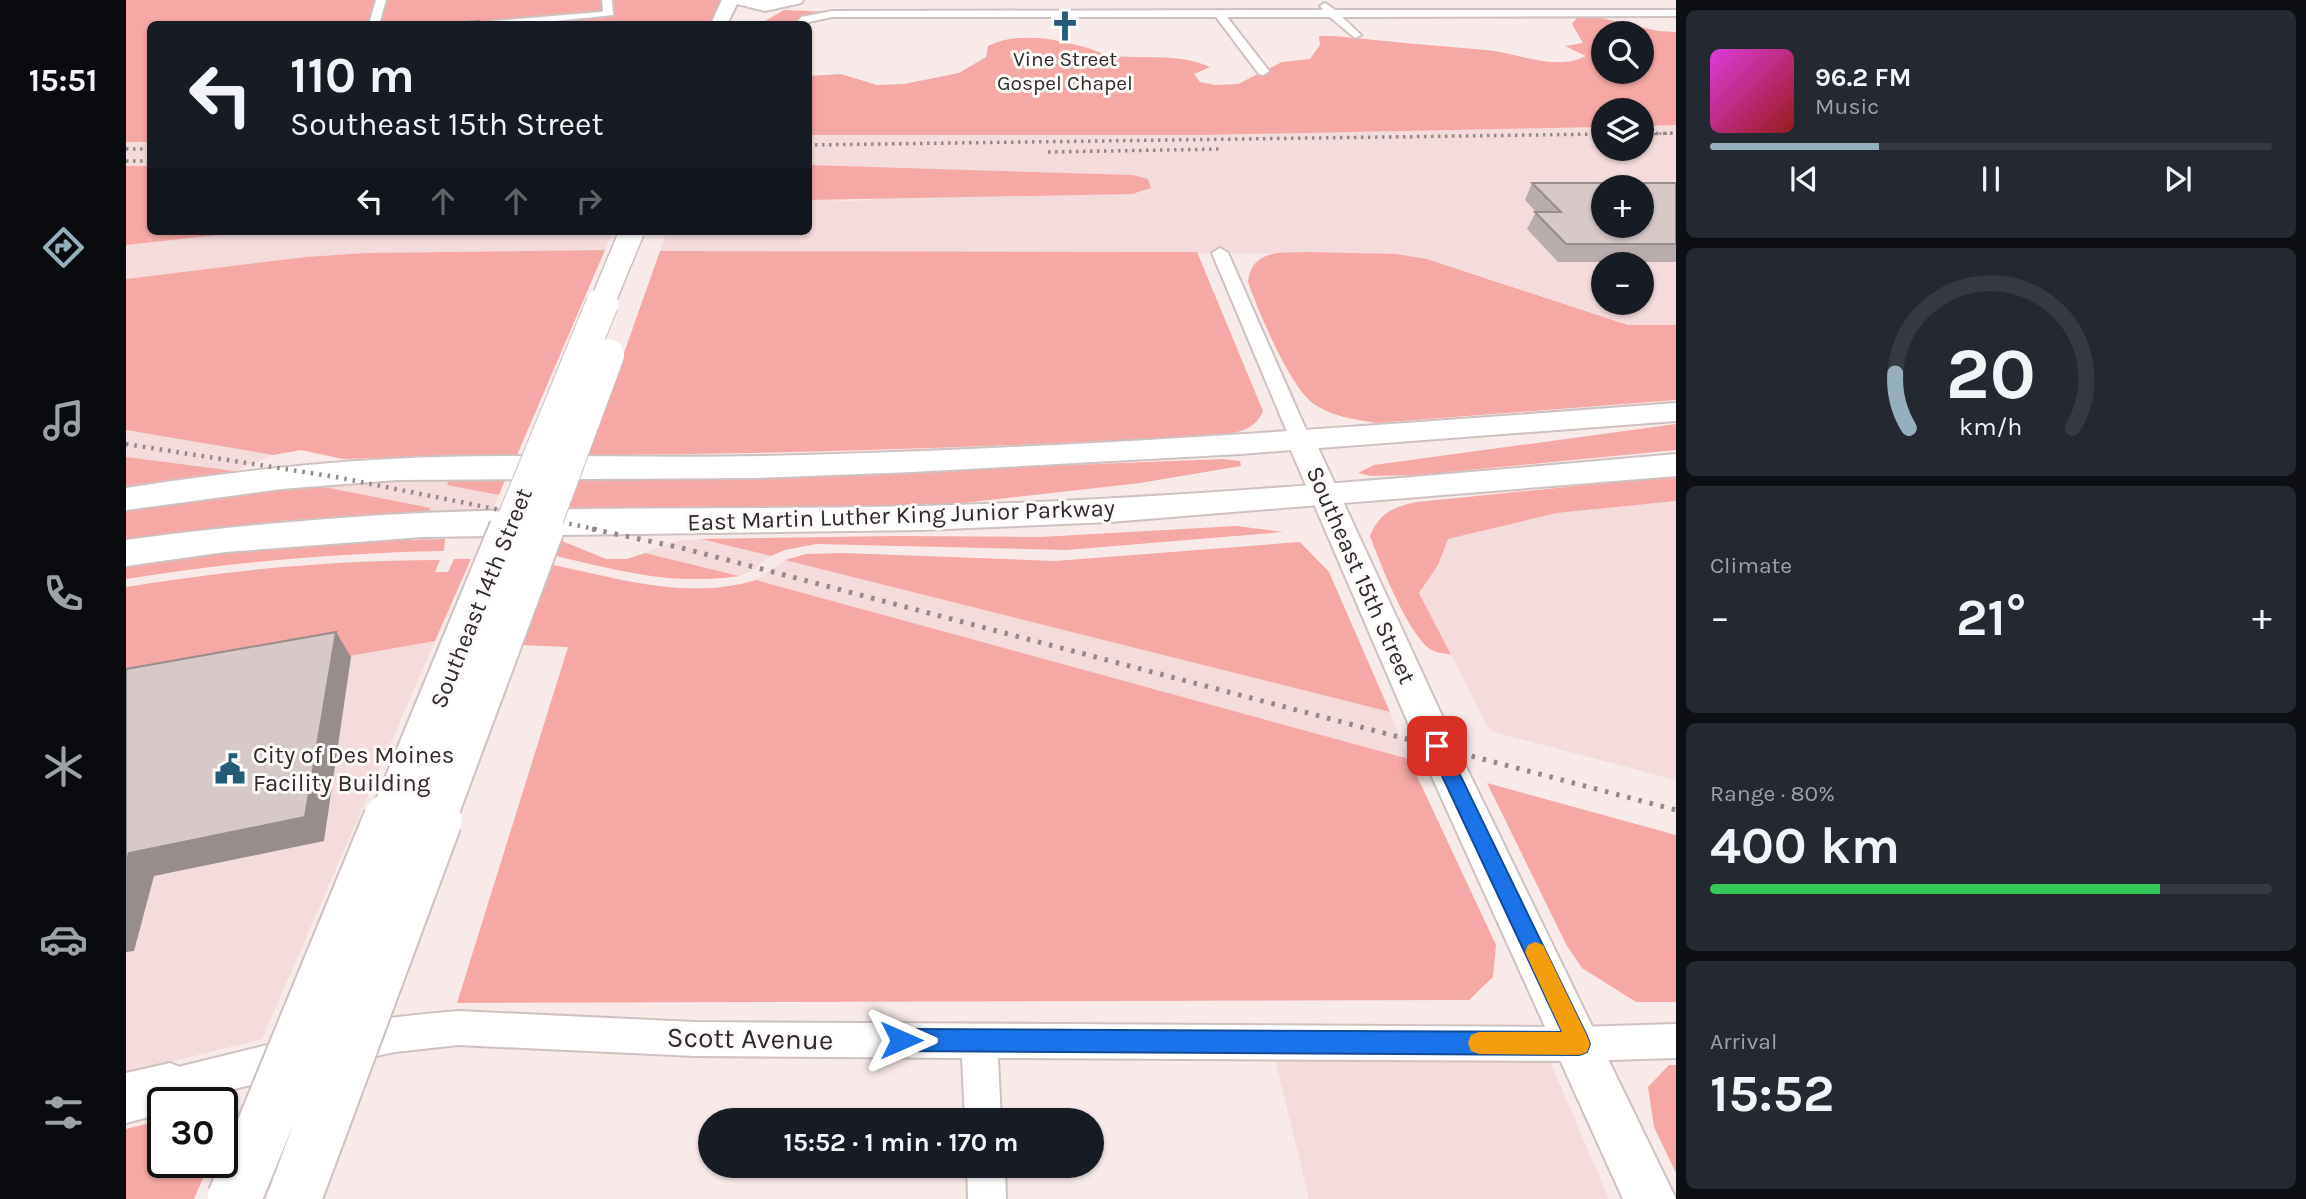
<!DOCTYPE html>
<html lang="en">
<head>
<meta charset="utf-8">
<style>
  body { margin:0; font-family:Karla,sans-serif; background:#242831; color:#f1f3f6; height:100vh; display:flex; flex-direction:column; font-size:26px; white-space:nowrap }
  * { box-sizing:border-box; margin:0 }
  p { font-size:23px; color:#9ea1a6 }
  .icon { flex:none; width:38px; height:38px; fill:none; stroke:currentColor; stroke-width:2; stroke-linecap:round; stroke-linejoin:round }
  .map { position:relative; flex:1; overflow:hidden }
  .sheet { display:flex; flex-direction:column; gap:10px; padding:10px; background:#0d0f14; width:630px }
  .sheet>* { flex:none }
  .top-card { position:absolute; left:21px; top:21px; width:665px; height:214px; border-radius:10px; box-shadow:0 2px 5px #0004; background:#171b24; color:#f1f3f6; overflow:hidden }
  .controls { position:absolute; left:1465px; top:21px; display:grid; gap:14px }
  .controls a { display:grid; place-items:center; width:63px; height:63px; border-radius:50%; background:#171b24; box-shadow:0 2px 5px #0004; font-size:35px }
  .speed { position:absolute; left:21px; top:1087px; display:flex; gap:14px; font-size:35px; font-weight:700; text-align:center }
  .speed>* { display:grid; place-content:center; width:91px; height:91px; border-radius:50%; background:#171b24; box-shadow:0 2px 5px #0004; line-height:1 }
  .speed .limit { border:4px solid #111; border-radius:10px; background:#fff; color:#111 }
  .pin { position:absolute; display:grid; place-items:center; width:60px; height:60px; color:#fff; margin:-30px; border-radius:14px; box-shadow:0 4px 10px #0006 }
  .me { position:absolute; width:77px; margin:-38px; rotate:90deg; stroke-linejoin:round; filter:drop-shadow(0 0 5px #0008) }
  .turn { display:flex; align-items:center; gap:24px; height:147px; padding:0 28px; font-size:32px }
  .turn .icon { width:91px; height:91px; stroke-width:2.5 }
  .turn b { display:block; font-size:49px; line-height:60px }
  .lanes { display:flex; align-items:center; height:66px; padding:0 28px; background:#0003; justify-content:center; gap:35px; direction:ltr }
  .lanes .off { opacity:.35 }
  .big { font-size:52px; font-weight:700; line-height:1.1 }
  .sheet .tile { flex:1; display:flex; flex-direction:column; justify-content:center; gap:10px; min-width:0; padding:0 24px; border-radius:10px; background:#242831 }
  .sheet .dial { align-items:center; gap:0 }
  .dial svg { height:182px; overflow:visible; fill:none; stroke:#363941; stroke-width:7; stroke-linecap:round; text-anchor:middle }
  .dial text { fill:#f1f3f6; stroke:none }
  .song { display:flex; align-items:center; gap:21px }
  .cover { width:84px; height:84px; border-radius:10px; background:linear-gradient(135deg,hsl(300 70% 55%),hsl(0 70% 35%)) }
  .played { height:7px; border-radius:4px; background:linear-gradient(90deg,#95afbd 30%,#363941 30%) }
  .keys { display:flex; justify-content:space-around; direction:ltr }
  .heat { display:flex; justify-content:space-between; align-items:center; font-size:38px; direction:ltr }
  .charge { height:10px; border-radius:5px; background:linear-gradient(90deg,#34c759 80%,#363941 0) }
  .trip { position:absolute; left:572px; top:1108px; width:406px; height:70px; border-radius:35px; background:#171b24; box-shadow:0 2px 5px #0004; font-weight:700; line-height:70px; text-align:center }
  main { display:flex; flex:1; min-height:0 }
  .menu { display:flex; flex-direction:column; width:126px; justify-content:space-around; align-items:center; background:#090b0e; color:#9ea1a6 }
  .menu .icon { width:49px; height:49px }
  .menu .active { color:#95afbd }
  .menu b { font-size:32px; color:#f1f3f6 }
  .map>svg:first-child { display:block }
  .built { fill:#f3dcdb; fill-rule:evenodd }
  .green { fill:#f5a8a5; fill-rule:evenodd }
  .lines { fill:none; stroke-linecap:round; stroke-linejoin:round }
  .street-casing { stroke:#cfc1c0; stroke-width:4 }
  .secondary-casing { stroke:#cfc1c0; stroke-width:4 }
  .primary-casing { stroke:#cfc1c0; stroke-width:4 }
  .street { fill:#fff; fill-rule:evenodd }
  .secondary { fill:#fff; fill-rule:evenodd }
  .primary { fill:#fff; fill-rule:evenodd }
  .rail-far3 { stroke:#938989; stroke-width:2.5; stroke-dasharray:2 3.5; stroke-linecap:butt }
  .rail-far2 { stroke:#938989; stroke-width:3.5; stroke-dasharray:2.5 4.5; stroke-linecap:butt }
  .rail-far1 { stroke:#938989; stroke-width:4.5; stroke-dasharray:2.5 6; stroke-linecap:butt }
  .rail { stroke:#938989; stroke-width:5; stroke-dasharray:3.5 8; stroke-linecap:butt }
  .primary-bridge-far3-casing { stroke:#cfc1c0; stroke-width:27; stroke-linecap:butt }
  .primary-bridge-far2-casing { stroke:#cfc1c0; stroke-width:34; stroke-linecap:butt }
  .primary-bridge-far1-casing { stroke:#cfc1c0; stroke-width:45; stroke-linecap:butt }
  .primary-bridge-casing { stroke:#cfc1c0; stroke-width:57; stroke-linecap:butt }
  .primary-bridge-far3 { stroke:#fff; stroke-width:24 }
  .primary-bridge-far2 { stroke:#fff; stroke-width:32 }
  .primary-bridge-far1 { stroke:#fff; stroke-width:41 }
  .primary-bridge { stroke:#fff; stroke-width:53 }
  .wall { fill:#b8adac }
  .shaded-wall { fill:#968d8c }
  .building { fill:#d6c9c8; stroke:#968d8c; stroke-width:2; fill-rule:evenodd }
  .route { fill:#1a73e8; stroke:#114b97; stroke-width:2 }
  .slow { fill:#f59e0b }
  .labels { text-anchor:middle; stroke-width:6; stroke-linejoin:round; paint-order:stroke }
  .far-poi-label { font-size:21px; fill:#302a2a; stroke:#fdfafa }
  .street-label { font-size:24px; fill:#302a2a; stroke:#fdfafa }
  .poi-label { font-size:24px; fill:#302a2a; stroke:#fdfafa; text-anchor:start }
  .near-street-label { font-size:28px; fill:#302a2a; stroke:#fdfafa }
</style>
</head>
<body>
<main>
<nav class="menu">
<b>15:51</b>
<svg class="icon active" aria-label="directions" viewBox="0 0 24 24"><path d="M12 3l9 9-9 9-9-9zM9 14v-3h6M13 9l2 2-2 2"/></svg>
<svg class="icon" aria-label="music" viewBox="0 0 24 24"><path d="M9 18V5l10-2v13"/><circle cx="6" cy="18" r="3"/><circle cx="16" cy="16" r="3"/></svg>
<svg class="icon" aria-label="phone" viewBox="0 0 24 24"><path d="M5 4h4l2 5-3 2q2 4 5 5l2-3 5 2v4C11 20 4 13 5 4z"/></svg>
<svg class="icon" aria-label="climate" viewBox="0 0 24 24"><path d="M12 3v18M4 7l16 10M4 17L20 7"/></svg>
<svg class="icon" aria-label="car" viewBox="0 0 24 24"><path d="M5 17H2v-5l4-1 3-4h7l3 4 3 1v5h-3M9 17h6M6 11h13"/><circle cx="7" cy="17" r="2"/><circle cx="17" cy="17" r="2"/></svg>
<svg class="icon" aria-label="filters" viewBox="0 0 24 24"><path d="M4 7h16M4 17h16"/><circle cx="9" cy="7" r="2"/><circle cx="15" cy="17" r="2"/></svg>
</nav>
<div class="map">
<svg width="1550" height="1199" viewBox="0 0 1550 1199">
  <rect width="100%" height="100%" fill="#f8eae9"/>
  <path class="built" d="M1550,125v200h-47l-154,-51 -48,-15 -31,-5 -736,-3 7,-20h141l1,-31 46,1 277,-26 -323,-10v-30h393l401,-8v22h39v-23zM1477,187h39v39h-39zM1477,264h39v39h-39z
    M0,142h24v24h-24z
    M129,231h358l-8,19 -239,3 -60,4 -180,22v-34z
    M0,430l147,25 -38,16 -109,-14z
    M324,479l-2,6 51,10 -7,16h-63l2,-3 -112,-22z
    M1550,501v279l-186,-49 -71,-138 19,-28 10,-26 109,-26z
    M575,539l70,17 -19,15 -13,5 -94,-23 31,-12z
    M659,560l605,152 19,47 -653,-179z
    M309,641l-173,398 -136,34v-378z
    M1148,1055l274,2 61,142h-300z"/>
  <path class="green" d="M0,0h595l-10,24h-561v118h-24z
    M658,10l45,2 -21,3 -11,6 -1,3h-36z
    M1471,17l61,14 18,1v93l-34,1v-16h-39v17l-401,8h-393v-59l32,-2 36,11 27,-1 55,-11 27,-16 2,-11c29,-15 70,-7 100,2 9,3 17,7 26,8 33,3 64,-3 96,11l-16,7 6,8 15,3 23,-1 44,-22 28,-3 10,-14 -1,-9h16c50,5 100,10 151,14 32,3 69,22 100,6l-21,-10 18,-3 -11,-19 5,-6zM1477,33h39v39h-39z
    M683,165l324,10 15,4 3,9 -19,6 -323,6z
    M0,166h24v65h105l-129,14z
    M479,250l-88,205 -174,4 -42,-9 -28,5 -147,-25v-151l180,-22 60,-4z
    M534,251l537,1 66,159c-9,23 -35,23 -57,25 -206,11 -412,18 -618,19z
    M1181,252l89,2 31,5 201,66h48v75l-300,23c-22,-4 -43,-6 -62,-19 -23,-15 -56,-93 -66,-122 4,-33 32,-29 59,-30z
    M1550,424v26l-258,25 -47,1 -13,-3 16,-8z
    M0,457l109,14 -109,15z
    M1097,459l17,2 1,5 -101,17 -186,21 -218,6 -169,1 12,-32 171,-1z
    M1550,476v25l-119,12 -109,26 -10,26 -19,28 32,62c-6,-2 -16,-2 -21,-6 -23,-17 -50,-86 -60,-113 9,-23 23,-29 47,-34z
    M324,479l55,1 -6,15 -52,-10z
    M193,486l112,22 -2,3 -149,10 -154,20v-30l96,-15z
    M1110,526l47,6 -217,18 -250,-6 -31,6 -14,6 -70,-17 194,-3 146,1z
    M319,539l-1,12c-107,2 -212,11 -318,28v-12c105,-17 212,-26 319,-28z
    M431,539l49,20h21l18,-6 94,23c-68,10 -123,-6 -187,-21z
    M1174,542l29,30 61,140 -605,-152 21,-6 37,-1 212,8z
    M328,559h17l-36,82 -309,54v-108c104,-17 209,-27 314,-27l-5,12h13z
    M423,564c68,14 137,37 207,16l653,179 87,186 -3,32 -24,23 -1012,3 111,-356 -49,-2z
    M1361,783l189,52v167h-40l-54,-34 -15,-22z
    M1543,1065h7v108l-22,-46 -6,-40z
    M37,1120v42h47l-16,37h-68v-70z"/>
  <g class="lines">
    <g class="street-casing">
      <path id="street" d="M250,0h10l-7,24h-10z
        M476,0h10l1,15 -86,9h-38l5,-3 107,-9 2,-1z
        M1199,3l10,7h341v6l-334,1 19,18 -6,3 -25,-21h-103l42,54 -6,4 -4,-1 -43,-57h-384l-23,5 -2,2h-10l4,-7 31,-6 491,-1 -3,-4z
        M1094,248l8,5 83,188 -3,4h-14l-3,-4 -79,-188z
        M332,1011l237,11 884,5 97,-3v34l-97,3 -581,-3 3,62h-36l-3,-62 -267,-2 -237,-11 -63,7 -43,9 -12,-5 -5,-12 5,-12c36,-16 79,-17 118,-21z
        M166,1039l12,6 6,12 -6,12 -12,6 -112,27 -23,-2 -5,-13 5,-13 13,-5z
        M841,1166h38l1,33h-38z"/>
    </g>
    <g class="secondary-casing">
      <path id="secondary" d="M1175,432l10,3 4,6 141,305 220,453h-53l-205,-453 -131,-305 4,-6z
        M44,1063l17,7 7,17 -6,15h-25v11l-37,10v-50z"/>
    </g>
    <g class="primary-casing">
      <path id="primary" d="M596,0h81l-2,3 -36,8 -28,-7 -10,20h-16z
        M1550,403v18l-436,33 -328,18 -155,6 -360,2 -116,9 -155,21v-22c103,-16 206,-28 311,-31 122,-3 244,2 366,-2 292,-8 582,-30 873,-52z
        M1550,454v22l-566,46 -189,8 -498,7 -198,15 -99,14v-26c98,-13 196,-22 295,-27 167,-7 333,-3 500,-7 252,-6 504,-30 755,-52z"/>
    </g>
    <use href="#street" class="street"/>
    <use href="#secondary" class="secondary"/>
    <use href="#primary" class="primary"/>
    <path class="rail-far3" d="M1528,134l22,-1"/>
    <path class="rail-far2" d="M1516,134l34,-1
      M682,145l795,-11
      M0,149h24
      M922,152l175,-3
      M0,161h24"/>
    <path class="rail-far1" d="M0,444l210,33 264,53"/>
    <path class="rail" d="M466,529l90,19 994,262"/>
    <g class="primary-bridge-far3-casing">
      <path id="primary-bridge-far3" d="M475,306l31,-75"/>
    </g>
    <g class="primary-bridge-far2-casing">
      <path id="primary-bridge-far2" d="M383,530l93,-226
        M417,530l65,-175"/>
    </g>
    <g class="primary-bridge-far1-casing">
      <path id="primary-bridge-far1" d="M263,822l121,-293
        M308,822l109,-293"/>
    </g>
    <g class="primary-bridge-casing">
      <path id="primary-bridge" d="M108,1199l156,-379
        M168,1199l141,-379"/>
    </g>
    <use href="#primary-bridge-far3" class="primary-bridge-far3"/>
    <use href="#primary-bridge-far2" class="primary-bridge-far2"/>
    <use href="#primary-bridge-far1" class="primary-bridge-far1"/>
    <use href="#primary-bridge" class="primary-bridge"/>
  </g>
  <path class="wall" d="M1406,183h144v79h-118l-31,-33 9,-17 -11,-12z"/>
  <path class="shaded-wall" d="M210,632l15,25 -27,184 -170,35 -20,75 -8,1v-88l3,-11z"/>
  <path class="building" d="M353,21v3h-44z
    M1406,183h144v61h-110l-31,-32h26zM1477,187h39v39h-39z
    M210,632l-31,185 -176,36 -3,11v-195z"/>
  <path class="route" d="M1311,738l7,3 2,5 141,290 3,8 -3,8 -8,3 -678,-4 -8,-3 -3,-8 3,-8 8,-3 661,3 -134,-286 3,-5z"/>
  <path class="slow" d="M1409,942l8,3 44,91 3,8 -3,8 -8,3 -100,-1 -8,-3 -3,-8 3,-8 8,-3h83l-37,-80 3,-7z"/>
  <defs>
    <g id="church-bare" transform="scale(2.415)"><path d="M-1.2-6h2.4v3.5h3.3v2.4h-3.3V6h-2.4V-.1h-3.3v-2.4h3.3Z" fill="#245c77" stroke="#fdfafa" stroke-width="2.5" paint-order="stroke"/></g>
    <g id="civic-bare" transform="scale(2.415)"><path d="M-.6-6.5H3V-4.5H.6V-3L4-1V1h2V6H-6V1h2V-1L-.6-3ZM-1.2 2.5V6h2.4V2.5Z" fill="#245c77" stroke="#fdfafa" stroke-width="2.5" paint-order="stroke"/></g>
  </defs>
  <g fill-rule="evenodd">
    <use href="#church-bare" x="939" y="26"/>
    <use href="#civic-bare" x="104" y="769"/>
  </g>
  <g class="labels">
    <g class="far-poi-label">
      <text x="939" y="66">Vine Street<tspan x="939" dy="24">Gospel Chapel</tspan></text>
    </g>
    <g class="street-label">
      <text transform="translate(775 515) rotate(-2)" y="8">East Martin Luther King Junior Parkway</text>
      <text transform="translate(1235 575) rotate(66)" y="8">Southeast 15th Street</text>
      <text transform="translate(355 598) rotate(-68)" y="8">Southeast 14th Street</text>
    </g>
    <g class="poi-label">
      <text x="127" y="763">City of Des Moines<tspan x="127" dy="28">Facility Building</tspan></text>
    </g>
    <g class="near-street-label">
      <text transform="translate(624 1038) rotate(1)" y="10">Scott Avenue</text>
    </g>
  </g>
</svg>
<div class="controls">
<a><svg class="icon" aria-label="search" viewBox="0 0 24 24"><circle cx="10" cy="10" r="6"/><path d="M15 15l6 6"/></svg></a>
<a><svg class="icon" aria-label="layers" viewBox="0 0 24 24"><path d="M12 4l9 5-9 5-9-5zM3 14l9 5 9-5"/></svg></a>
<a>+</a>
<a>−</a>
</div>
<div class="speed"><div class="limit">30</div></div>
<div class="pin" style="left:1311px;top:746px;background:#d93025"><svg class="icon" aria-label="arrive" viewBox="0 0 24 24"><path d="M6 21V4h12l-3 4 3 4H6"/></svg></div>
<svg class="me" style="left:775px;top:1040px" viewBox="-20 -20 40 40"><path d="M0-17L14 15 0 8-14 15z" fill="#1a73e8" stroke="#fff" stroke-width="4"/></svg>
<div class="trip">15:52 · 1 min · 170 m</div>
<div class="top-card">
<div class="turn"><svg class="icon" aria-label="left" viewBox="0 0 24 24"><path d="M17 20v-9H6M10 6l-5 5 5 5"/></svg><div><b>110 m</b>Southeast 15th Street</div></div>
<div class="lanes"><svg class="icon" aria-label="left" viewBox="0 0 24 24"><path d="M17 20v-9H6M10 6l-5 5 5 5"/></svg><svg class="icon off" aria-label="ahead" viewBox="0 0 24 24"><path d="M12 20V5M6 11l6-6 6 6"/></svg><svg class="icon off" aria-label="ahead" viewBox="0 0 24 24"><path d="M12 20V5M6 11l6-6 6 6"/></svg><svg class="icon off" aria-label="right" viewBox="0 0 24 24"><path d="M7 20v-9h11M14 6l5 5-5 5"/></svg></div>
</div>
</div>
<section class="sheet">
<div class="tile">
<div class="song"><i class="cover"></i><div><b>96.2 FM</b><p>Music</p></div></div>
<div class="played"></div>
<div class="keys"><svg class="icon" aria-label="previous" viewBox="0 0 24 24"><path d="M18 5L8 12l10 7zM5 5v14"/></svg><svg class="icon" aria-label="pause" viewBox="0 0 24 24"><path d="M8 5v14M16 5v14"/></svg><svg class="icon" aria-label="next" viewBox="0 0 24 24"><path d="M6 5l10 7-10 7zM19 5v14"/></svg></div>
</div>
<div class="tile dial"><svg viewBox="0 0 100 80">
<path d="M14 69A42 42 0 1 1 86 69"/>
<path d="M14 69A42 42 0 0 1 8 45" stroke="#95afbd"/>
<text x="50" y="56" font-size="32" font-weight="700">20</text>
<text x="50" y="72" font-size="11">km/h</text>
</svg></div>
<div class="tile"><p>Climate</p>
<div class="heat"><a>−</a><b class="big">21°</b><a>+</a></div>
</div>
<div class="tile"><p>Range · 80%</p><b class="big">400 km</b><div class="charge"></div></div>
<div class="tile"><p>Arrival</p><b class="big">15:52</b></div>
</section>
</main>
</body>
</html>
